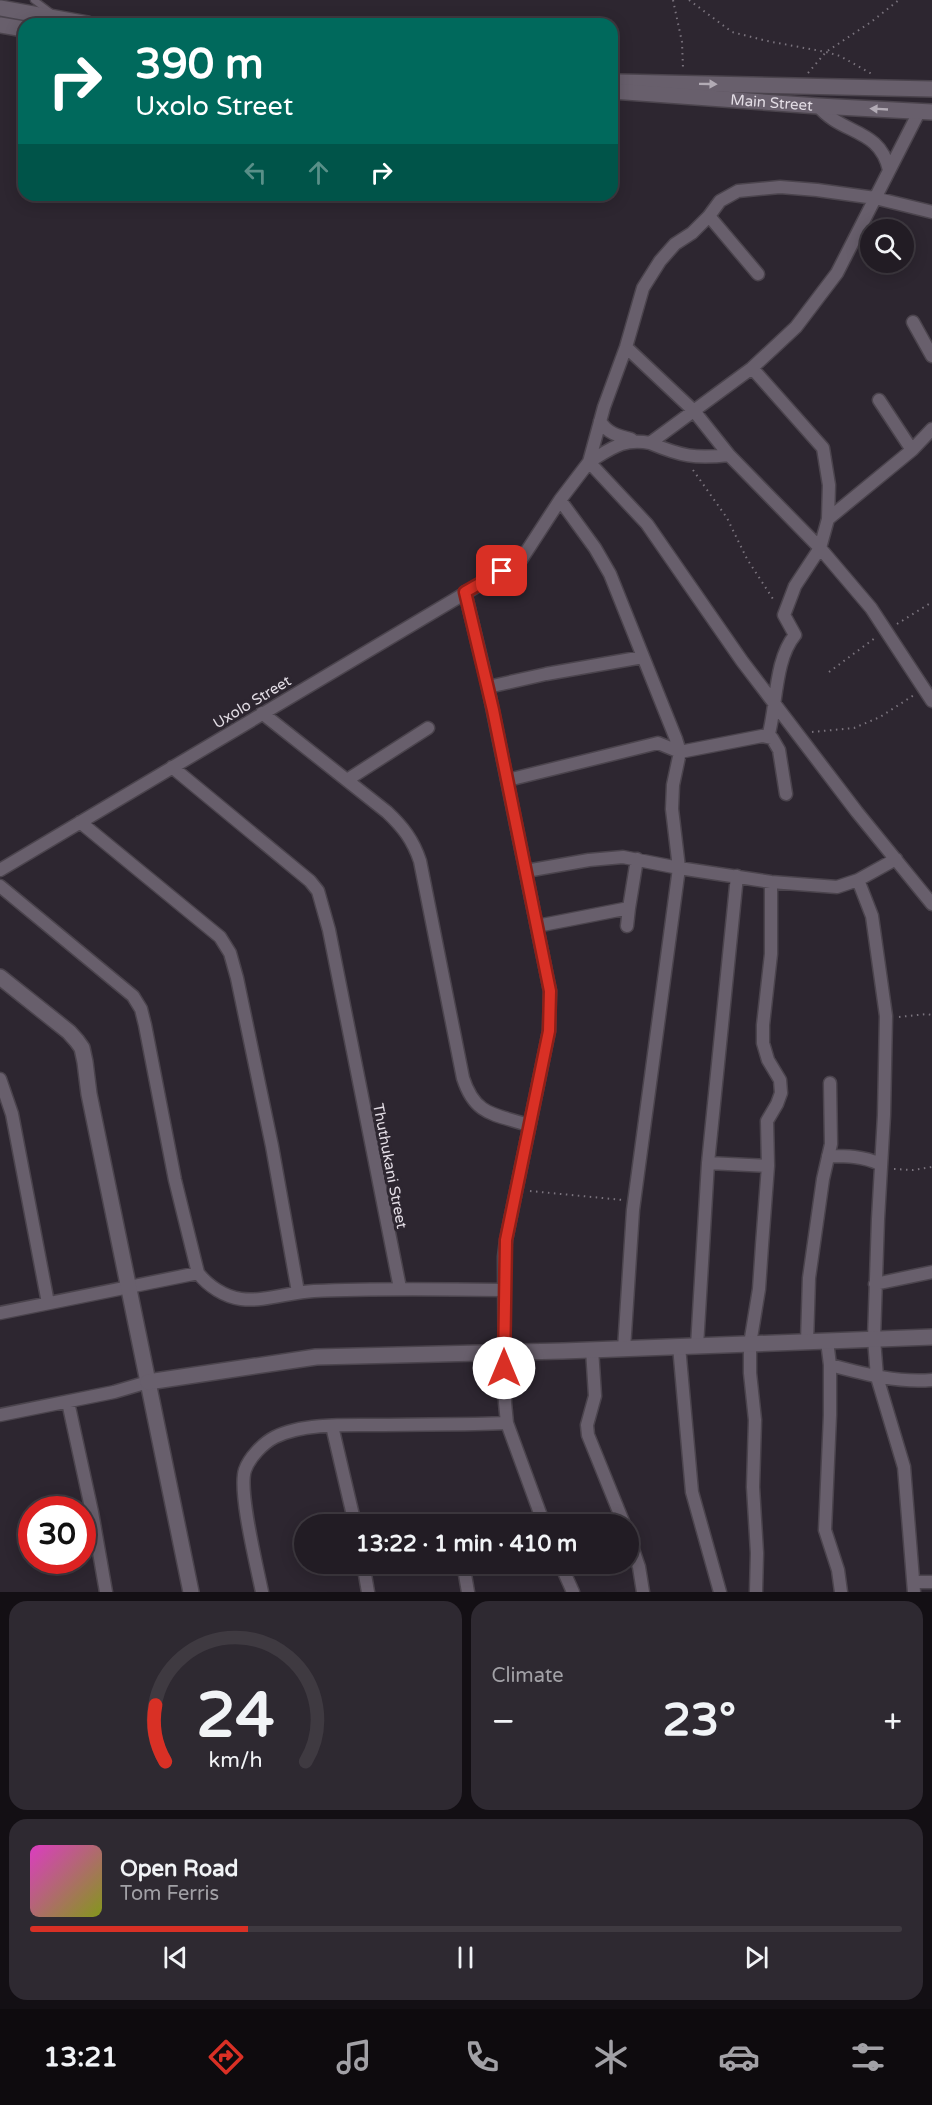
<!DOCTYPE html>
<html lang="en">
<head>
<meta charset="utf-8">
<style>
  body { margin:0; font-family:"Varela Round",sans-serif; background:#2e2931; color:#f1f3f6; height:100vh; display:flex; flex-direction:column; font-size:22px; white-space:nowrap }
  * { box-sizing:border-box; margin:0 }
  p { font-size:20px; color:#a2a1a6 }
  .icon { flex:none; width:33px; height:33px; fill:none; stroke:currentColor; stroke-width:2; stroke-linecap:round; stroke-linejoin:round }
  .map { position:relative; height:1592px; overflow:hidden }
  .drawer { display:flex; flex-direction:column; gap:9px; padding:9px; background:#130f14; flex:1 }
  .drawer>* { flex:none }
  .guide { position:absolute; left:18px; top:18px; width:600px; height:183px; border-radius:18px; box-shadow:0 3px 15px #0003,0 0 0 2px #3f3a41; background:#00695c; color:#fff; overflow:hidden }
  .fabs { position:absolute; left:860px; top:219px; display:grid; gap:12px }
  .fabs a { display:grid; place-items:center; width:54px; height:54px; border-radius:50%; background:#221c24; box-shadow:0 3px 15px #0003,0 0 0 2px #3f3a41; font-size:30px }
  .speed { position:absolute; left:18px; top:1496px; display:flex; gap:12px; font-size:30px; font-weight:700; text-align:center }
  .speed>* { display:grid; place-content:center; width:78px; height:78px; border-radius:50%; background:#221c24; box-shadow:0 3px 15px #0003,0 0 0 2px #3f3a41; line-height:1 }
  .speed .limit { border:9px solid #d22; background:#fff; color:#111 }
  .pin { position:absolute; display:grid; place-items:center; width:51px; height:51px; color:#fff; margin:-26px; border-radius:12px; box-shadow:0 3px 9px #0006 }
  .me { position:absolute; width:66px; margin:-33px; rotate:0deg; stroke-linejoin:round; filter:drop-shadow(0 0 4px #0008) }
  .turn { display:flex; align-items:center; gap:21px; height:126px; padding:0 18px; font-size:27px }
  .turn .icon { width:78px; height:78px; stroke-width:2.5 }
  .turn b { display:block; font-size:42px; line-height:51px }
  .lanes { display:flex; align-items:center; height:57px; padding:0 18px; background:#0003; justify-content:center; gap:30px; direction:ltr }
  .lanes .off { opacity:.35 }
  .big { font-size:45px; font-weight:800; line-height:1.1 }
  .drawer .widget { flex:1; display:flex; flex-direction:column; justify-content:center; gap:9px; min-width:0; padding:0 21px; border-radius:18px; background:#2e2931 }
  .drawer .dial { align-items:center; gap:0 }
  .dial svg { height:156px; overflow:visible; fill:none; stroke:#3f3a41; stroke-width:7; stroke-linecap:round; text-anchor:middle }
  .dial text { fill:#f1f3f6; stroke:none }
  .song { display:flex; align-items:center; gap:18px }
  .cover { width:72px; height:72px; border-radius:9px; background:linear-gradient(135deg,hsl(310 70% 55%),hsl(70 70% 35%)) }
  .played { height:6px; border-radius:3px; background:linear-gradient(90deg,#d93025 25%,#3f3a41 25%) }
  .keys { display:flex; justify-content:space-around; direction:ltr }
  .heat { display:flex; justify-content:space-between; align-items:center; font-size:33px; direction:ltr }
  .drawer .tiles { flex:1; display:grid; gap:9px; grid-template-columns:1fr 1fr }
  .widget:last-child { grid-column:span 2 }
  .trip { position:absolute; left:294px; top:1514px; width:345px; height:60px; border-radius:30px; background:#221c24; box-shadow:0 3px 15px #0003,0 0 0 2px #3f3a41; font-weight:800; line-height:60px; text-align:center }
  .tab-bar { display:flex; height:96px; justify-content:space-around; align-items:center; background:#0e0b0e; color:#a2a1a6 }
  .tab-bar .icon { width:42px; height:42px }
  .tab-bar .selected { color:#d93025 }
  .tab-bar b { font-size:27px; color:#f1f3f6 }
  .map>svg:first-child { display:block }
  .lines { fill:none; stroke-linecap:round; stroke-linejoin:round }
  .service-casing { stroke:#4b444d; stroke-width:9 }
  .minor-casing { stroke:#4b444d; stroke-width:15 }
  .tertiary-casing { stroke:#4b444d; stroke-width:18 }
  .path { stroke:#7a737d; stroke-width:2; stroke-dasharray:1.5 4.5; stroke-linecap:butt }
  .service { stroke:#685f6c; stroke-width:6 }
  .minor { stroke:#685f6c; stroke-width:12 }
  .tertiary { stroke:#685f6c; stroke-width:15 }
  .oneway { fill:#b2abb5 }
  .route-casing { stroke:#8d1f18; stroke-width:15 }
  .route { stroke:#d93025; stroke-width:10 }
  .labels { text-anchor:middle; stroke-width:6; stroke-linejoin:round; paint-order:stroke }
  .street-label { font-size:15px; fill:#e3dde5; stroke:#2d2630 }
</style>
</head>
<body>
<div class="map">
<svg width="932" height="1592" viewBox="0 0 932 1592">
  <rect width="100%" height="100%" fill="#2d2630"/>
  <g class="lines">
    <g class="service-casing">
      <path id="service" d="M34,0l16,12"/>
    </g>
    <g class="minor-casing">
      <path id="minor" d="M818,106c24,29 62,22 71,64
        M919,112l-82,161 -41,54 -44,41 -102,75c-27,-5 -38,5 -61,19l58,62 95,137 115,151 75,92
        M709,216l49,58
        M913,322l19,34
        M626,347l68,64 35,44 91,93 51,60 61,93
        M752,368l71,80 6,37 -1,34 -8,29 -25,38 -11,29 11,20c-21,25 -18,72 -27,102
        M879,400l33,50
        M600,421c7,12 18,15 31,18
        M650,443c31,13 45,16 79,12
        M560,500l35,48 15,26 66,165 4,13 -7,33 -1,24 7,59 -46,342 -9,139
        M828,519l84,-69 20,-21
        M465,592l23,95 62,304 -1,40 -43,209 -2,17 1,146 2,20 37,101
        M488,687l58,-13 97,-17
        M262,713l125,99c16,15 26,28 33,49l43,217c12,38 32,36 65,47
        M172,767l138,114 8,10 11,39 71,358
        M347,780l81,-52
        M508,780l150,-37 22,9 82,-16 10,2 7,12 7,44
        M80,822l140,115 10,16 7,25 35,168 26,146
        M0,870l521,-310 39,-60 29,-38 15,-55 22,-60 17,-59 17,-27 15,-17 17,-11 17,-17 11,-15 18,-10 42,-4 37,3 58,8 57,14
        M526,871l63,-11 34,-3 56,11 92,14 66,5 21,-7 38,-21
        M858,880l14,36 14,100 -2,99 -6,104 -4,120 3,38 27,90 10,125
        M0,886l133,110 8,13 4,16 30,155 23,93c10,13 27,24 43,26 24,3 49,-7 73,-8 64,-3 126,-2 190,-1
        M629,908l8,-49
        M537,926l92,-18 -2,18
        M0,1079l12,35 36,189
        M828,1156c18,0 35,0 52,8
        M708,1163l60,3
        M875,1284l57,-12
        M0,1313l198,-40
        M827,1341l3,24v50l-5,115 13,40 3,22
        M807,1342l2,-64 14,-99 8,-35 -1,-61
        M679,1346l13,146 28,100
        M697,1346l11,-183 29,-287
        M592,1349l3,47 -8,29 1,10 36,89
        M830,1365c34,9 67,18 102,15
        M68,1402l24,110 14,80
        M0,1415l114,-23 34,-10
        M332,1426l23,98
        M628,1535l11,32 4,25
        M363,1563l5,29
        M463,1563l5,29
        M560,1563l13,29
        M914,1582h18
        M262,1592c-5,-25 -24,-101 -17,-122 4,-12 18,-27 30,-33 27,-14 73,-12 104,-12 42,-1 85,0 128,-2
        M756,1592l1,-39 -4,-66 2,-67 -5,-47v-29l9,-55 3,-44 6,-79 -1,-45 10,-17 4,-11 -1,-13 -12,-20 -5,-17v-18l8,-71v-72"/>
    </g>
    <g class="tertiary-casing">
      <g id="tertiary">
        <path d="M0,8l88,16"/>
        <path d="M0,25l24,4"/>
        <path d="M618,82l314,7"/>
        <path id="s1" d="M612,91l206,15 114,6"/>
        <path d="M0,977l69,55 8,9 5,7 3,14 4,32 102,498"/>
        <path d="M148,1382l168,-25 247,-6 369,-14"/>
      </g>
    </g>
    <path class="path" d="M673,0l9,42 1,26
      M689,0l43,32 35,9 59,11 14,4 32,18
      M808,73l18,-21 45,-30 28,-22
      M693,470l34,48 20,41 28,43
      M897,624l35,-22
      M829,672l46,-34
      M812,732l42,-4 26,-11 34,-22
      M899,1017l28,-3 5,1
      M894,1169l19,1 19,-3
      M530,1191l93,9"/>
    <use href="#service" class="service"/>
    <use href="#minor" class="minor"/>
    <use href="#tertiary" class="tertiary"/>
  </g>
  <defs><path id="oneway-solid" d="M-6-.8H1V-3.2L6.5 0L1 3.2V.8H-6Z" transform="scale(1.5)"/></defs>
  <g class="oneway">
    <use href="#oneway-solid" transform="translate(708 84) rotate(1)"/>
    <use href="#oneway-solid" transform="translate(879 109) rotate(-177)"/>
  </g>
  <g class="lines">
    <g class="route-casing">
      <path id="route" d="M502,571l-37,21 28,118 57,281 -1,40 -43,209 -2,128"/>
    </g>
    <use href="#route" class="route"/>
  </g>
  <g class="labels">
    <g class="street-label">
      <text dy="5" stroke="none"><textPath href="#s1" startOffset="160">Main Street</textPath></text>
      <text transform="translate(252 702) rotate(-31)" y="5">Uxolo Street</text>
      <text transform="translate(390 1166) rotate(79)" y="5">Thuthukani Street</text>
    </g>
  </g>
</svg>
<div class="fabs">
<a><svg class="icon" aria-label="search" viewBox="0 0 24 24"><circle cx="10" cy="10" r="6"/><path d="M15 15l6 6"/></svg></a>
</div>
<div class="speed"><div class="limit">30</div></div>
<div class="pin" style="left:502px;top:571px;background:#d93025"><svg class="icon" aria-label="arrive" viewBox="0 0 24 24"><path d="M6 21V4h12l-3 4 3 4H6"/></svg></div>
<svg class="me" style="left:504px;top:1368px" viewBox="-20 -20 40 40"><circle r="19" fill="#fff"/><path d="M0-13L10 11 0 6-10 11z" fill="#d93025"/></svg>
<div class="trip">13:22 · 1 min · 410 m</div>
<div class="guide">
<div class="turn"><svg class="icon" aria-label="right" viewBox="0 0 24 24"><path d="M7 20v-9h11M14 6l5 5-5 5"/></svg><div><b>390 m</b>Uxolo Street</div></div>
<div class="lanes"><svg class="icon off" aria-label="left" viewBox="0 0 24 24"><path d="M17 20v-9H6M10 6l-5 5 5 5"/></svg><svg class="icon off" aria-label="ahead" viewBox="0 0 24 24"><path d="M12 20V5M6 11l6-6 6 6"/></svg><svg class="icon" aria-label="right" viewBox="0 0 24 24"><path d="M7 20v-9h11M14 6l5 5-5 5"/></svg></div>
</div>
</div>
<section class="drawer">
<div class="tiles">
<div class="widget dial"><svg viewBox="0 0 100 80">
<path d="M14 69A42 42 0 1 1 86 69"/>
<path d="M14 69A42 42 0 0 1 9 40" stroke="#d93025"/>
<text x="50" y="56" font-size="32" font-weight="700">24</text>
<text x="50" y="72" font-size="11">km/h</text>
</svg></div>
<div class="widget"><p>Climate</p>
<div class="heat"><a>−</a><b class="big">23°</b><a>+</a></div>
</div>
<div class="widget">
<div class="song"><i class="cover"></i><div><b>Open Road</b><p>Tom Ferris</p></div></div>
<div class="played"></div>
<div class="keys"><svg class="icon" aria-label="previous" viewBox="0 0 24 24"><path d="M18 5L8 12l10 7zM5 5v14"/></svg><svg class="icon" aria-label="pause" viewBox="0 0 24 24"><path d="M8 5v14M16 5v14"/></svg><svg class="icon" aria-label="next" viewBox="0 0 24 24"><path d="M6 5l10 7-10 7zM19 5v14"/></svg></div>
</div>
</div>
</section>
<nav class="tab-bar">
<b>13:21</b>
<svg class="icon selected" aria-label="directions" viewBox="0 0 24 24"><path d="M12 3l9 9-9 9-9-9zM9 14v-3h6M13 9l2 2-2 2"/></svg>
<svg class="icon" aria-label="music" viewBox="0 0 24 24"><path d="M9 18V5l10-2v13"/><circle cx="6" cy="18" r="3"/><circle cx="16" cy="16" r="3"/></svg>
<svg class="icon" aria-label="phone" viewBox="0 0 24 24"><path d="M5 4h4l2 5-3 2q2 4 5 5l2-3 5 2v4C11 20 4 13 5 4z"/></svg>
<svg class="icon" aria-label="climate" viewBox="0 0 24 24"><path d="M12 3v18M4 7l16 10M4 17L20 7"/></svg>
<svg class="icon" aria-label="car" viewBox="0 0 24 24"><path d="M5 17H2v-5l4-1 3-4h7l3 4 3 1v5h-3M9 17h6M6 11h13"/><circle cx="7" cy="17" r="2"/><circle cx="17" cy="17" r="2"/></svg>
<svg class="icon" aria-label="filters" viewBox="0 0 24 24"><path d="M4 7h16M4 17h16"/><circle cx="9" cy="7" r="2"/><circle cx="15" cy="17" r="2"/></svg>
</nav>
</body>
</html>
